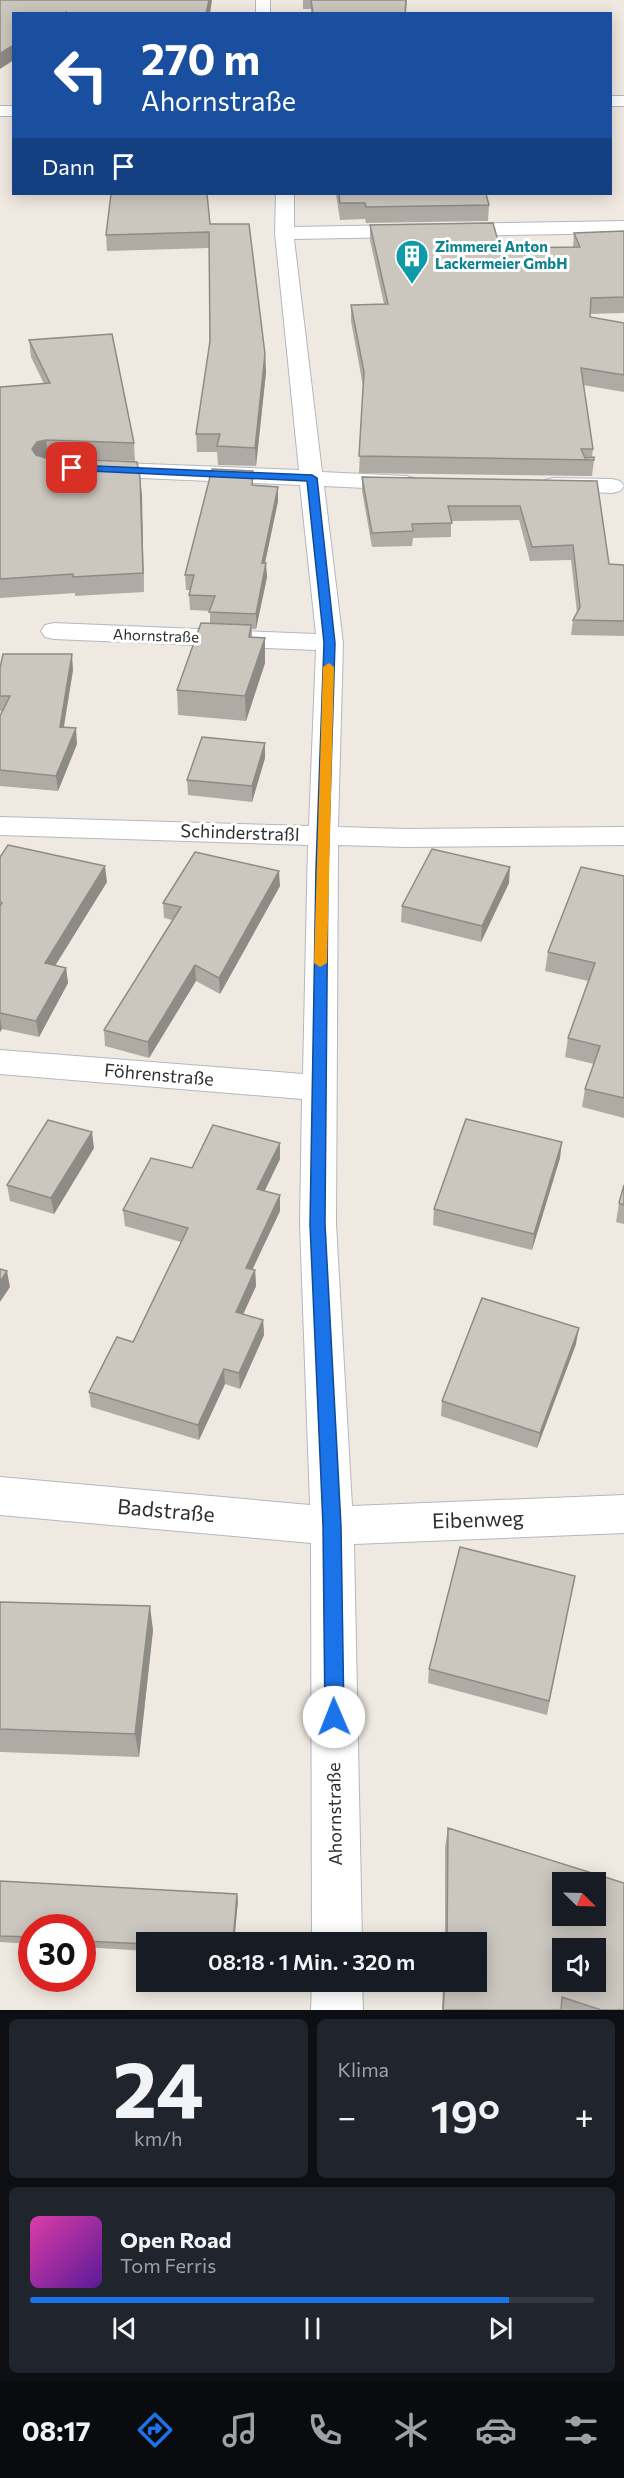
<!DOCTYPE html>
<html lang="de">
<head>
<meta charset="utf-8">
<style>
  body { margin:0; font-family:Commissioner,sans-serif; background:#20242c; color:#f1f3f6; height:100vh; display:flex; flex-direction:column; font-size:22px; white-space:nowrap }
  * { box-sizing:border-box; margin:0 }
  p { font-size:20px; color:#9ea1a6 }
  .icon { flex:none; width:33px; height:33px; fill:none; stroke:currentColor; stroke-width:2; stroke-linecap:round; stroke-linejoin:round }
  .map { position:relative; height:2010px; overflow:hidden }
  .drawer { display:flex; flex-direction:column; gap:9px; padding:9px; background:#0d0f14; flex:1 }
  .drawer>* { flex:none }
  .hud { position:absolute; left:12px; top:12px; width:600px; height:183px; border-radius:0px; box-shadow:0 3px 15px #0003; background:#1a4fa0; color:#fff; overflow:hidden }
  .needle { width:39px; rotate:113deg }
  .tools { position:absolute; left:552px; top:1872px; display:grid; gap:12px }
  .tools a { display:grid; place-items:center; width:54px; height:54px; border-radius:0px; background:#171b24; box-shadow:0 3px 15px #0003; font-size:30px }
  .speed { position:absolute; left:18px; top:1914px; display:flex; gap:12px; font-size:30px; font-weight:700; text-align:center }
  .speed>* { display:grid; place-content:center; width:78px; height:78px; border-radius:50%; background:#171b24; box-shadow:0 3px 15px #0003; line-height:1 }
  .speed .limit { border:9px solid #d22; background:#fff; color:#111 }
  .pin { position:absolute; display:grid; place-items:center; width:51px; height:51px; color:#fff; margin:-26px; border-radius:12px; box-shadow:0 3px 9px #0006 }
  .me { position:absolute; width:66px; margin:-33px; rotate:359deg; stroke-linejoin:round; filter:drop-shadow(0 0 4px #0008) }
  .turn { display:flex; align-items:center; gap:21px; height:126px; padding:0 30px; font-size:27px }
  .turn .icon { width:78px; height:78px; stroke-width:2.5 }
  .turn b { display:block; font-size:42px; line-height:51px }
  .then { display:flex; align-items:center; height:57px; padding:0 30px; background:#0003; gap:12px; font-size:22px }
  .big { font-size:45px; font-weight:600; line-height:1.1 }
  .drawer .card { flex:1; display:flex; flex-direction:column; justify-content:center; gap:9px; min-width:0; padding:0 21px; border-radius:9px; background:#20242c }
  .drawer .dial { align-items:center; gap:0 }
  .dial b { font-size:78px; line-height:1 }
  .song { display:flex; align-items:center; gap:18px }
  .cover { width:72px; height:72px; border-radius:9px; background:linear-gradient(135deg,hsl(320 70% 55%),hsl(270 70% 35%)) }
  .played { height:6px; border-radius:3px; background:linear-gradient(90deg,#1a73e8 85%,#363941 85%) }
  .keys { display:flex; justify-content:space-around; direction:ltr }
  .heat { display:flex; justify-content:space-between; align-items:center; font-size:33px; direction:ltr }
  .drawer .tiles { flex:1; display:grid; gap:9px; grid-template-columns:1fr 1fr }
  .card:last-child { grid-column:span 2 }
  .trip { position:absolute; left:136px; top:1932px; width:351px; height:60px; border-radius:0px; background:#171b24; box-shadow:0 3px 15px #0003; font-weight:600; line-height:60px; text-align:center }
  .dock { display:flex; height:96px; justify-content:space-around; align-items:center; background:#090b0e; color:#9ea1a6 }
  .dock .icon { width:42px; height:42px }
  .dock .selected { color:#1a73e8 }
  .dock b { font-size:27px; color:#f1f3f6 }
  .map>svg:first-child { display:block }
  .lines { fill:none; stroke-linecap:round; stroke-linejoin:round }
  .street-casing { stroke:#b4b7c1; stroke-width:2 }
  .secondary-casing { stroke:#b4b7c1; stroke-width:2 }
  .street { fill:#fff; fill-rule:evenodd }
  .secondary { fill:#fff; fill-rule:evenodd }
  .wall { fill:#afaba4 }
  .shaded-wall { fill:#8e8b86 }
  .building { fill:#cbc7bf; stroke:#8e8b86; stroke-width:1.5; fill-rule:evenodd }
  .route { fill:#1a73e8; stroke:#114b97; stroke-width:1.5 }
  .slow { fill:#f59e0b }
  .labels { text-anchor:middle; stroke-width:6; stroke-linejoin:round; paint-order:stroke }
  .far-culture-label { font-size:15px; font-weight:bold; fill:#0d838f; stroke:#fff; text-anchor:start }
  .far-street-label { font-size:15px; fill:#2e2e2e; stroke:#fff }
  .street-label { font-size:18px; fill:#2e2e2e; stroke:#fff }
  .near-street-label { font-size:21px; fill:#2e2e2e; stroke:#fff }
</style>
</head>
<body>
<div class="map">
<svg width="624" height="2010" viewBox="0 0 624 2010">
  <rect width="100%" height="100%" fill="#efe9e1"/>
  <g class="lines">
    <g class="street-casing">
      <path id="street" d="M256,0h14v14h-14z
        M276,194h18v33l330,-6v12l-330,6 28,233 84,4 8,2 4,5 -4,5 -8,2 -82,-4 19,157 -5,184 68,2 218,-2v18l-218,2 -68,-2 -2,379 16,282 272,-11v38l-270,11 8,398h-50l-1,-399 -311,-28v-38l310,28 -10,-281 2,-125 -302,-25v-24l303,24 5,-229 -308,-10v-18l309,9 7,-176 -262,-11 -9,-2 -4,-6 4,-6 9,-2 262,11 -16,-149 -205,-9 -8,-2 -4,-5 4,-5 8,-2 204,8 -24,-237z
        M553,478l59,1 8,2 4,5 -4,5 -8,2 -67,-3 -4,-5 4,-5z
        M312,1982h50l1,28h-52z"/>
    </g>
    <g class="secondary-casing">
      <path id="secondary" d="M610,96h14v10h-14z
        M0,106h14v10h-14z"/>
    </g>
    <use href="#street" class="street"/>
    <use href="#secondary" class="secondary"/>
  </g>
  <path class="wall" d="M303,0h104l-1,14h-95v-5h-8z
    M336,194h150l3,11 -1,16 -122,2 -1,-4 -25,1z
    M210,224l55,130 1,18 -10,94 -38,-1 -1,-13h-20l-1,-18 14,-93v-93l-103,3 -1,-16z
    M370,225l130,23 73,-1 1,-14 50,-2v82l-34,1v3l34,6v69l-41,-7 10,64 -1,8 2,3 -2,16 -233,-3 4,-87 -12,-65v-16l33,-1 -14,-64z
    M29,340l105,103 1,18 -87,-3 92,19 4,115 -69,4v-3l-75,5v-211l44,-3 -13,-27z
    M362,477l235,4 12,83 15,1v71l-53,-1 2,-15 4,-7 -6,-53 -41,1 -11,-41 -68,1v16l-38,1 -1,8 -40,1 -10,-56z
    M254,485l24,2v14l-13,62 2,14 -11,52h-4v8l13,26 -19,58 -68,-6 -1,-25 33,-67v-12l-20,-1 -1,-15 1,-5h-4l-1,-15z
    M0,668l73,2 -9,57 13,17 -19,47 -58,-5v-70l2,-5h-2z
    M265,743v15l-13,44 -64,-7 -1,-15z
    M0,857l107,25 -52,83 11,3 2,15 -29,54 -37,-8 -2,3z
    M624,876v242l-42,-11 3,-18 9,-25 -29,-7 3,-19 20,-57 -43,-10 3,-19z
    M509,883l-28,59 -80,-20 1,-16z
    M280,886l-60,108 -24,-13 -47,77 -44,-12 -1,-16 68,-110 -8,-2 -1,-15z
    M94,1148l-40,66 -44,-13 -3,-16z
    M560,1158l-28,92 -99,-25 1,-16z
    M280,1159l-16,32 16,20 -28,59h3l1,16 -13,28 20,6 1,15 -24,54 -15,-5 -26,56 -108,-33 -2,-15 44,-50 48,-100 -56,-16 -2,-16 69,-42z
    M624,1185v39l-8,-2 3,-19z
    M576,1344l-39,104 -96,-32 1,-15z
    M575,1576l-28,139 -119,-32 1,-14z
    M0,1602l153,28 -14,127 -139,-5z
    M448,1828l176,182h-182l1,-28h34v-40h-32v-95z
    M0,1881l237,13 1,7 -4,41h-87v9l-65,-4v-19h-50v16l-32,-2z"/>
  <path class="shaded-wall" d="M209,0h3l-2,14h-4z
    M14,45v15l-14,9v-16z
    M265,354l1,18 -10,94 -1,-18z
    M46,440l2,18 -9,2 -7,-11 5,-7z
    M140,477l2,19 2,96 -1,-19z
    M278,487v14l-16,76v-14z
    M266,563l1,14 -11,52v-15z
    M265,638v25l-19,58 -1,-25z
    M72,654l1,16 -12,72 -1,-15z
    M76,728l1,16 -19,47 -2,-15z
    M265,743v15l-13,44v-16z
    M105,866l2,16 -60,97 -2,-16z
    M510,867l-1,16 -28,59 1,-16z
    M279,871l1,15 -60,108 -1,-16z
    M195,965l1,16 -47,77 -1,-16z
    M66,968l2,15 -29,54 -3,-16z
    M0,1017l2,12 -2,3z
    M92,1132l2,16 -40,66 -3,-16z
    M562,1142l-2,16 -28,92 2,-16z
    M280,1143v16l-22,46 -1,-16z
    M280,1195v16l-34,72v-15z
    M255,1270l1,16 -19,42 -1,-16z
    M7,1271l3,16 -10,15v-20z
    M263,1320l1,15 -24,54 -1,-16z
    M579,1328l-3,16 -39,104 3,-15z
    M224,1369l1,15 -26,56 -1,-15z
    M150,1606l3,24 -14,127 -4,-23z
    M237,1894l1,7 -4,41h-1z"/>
  <path class="building" d="M0,0h209l-3,14h-140v-2l-3,2h-49v31l-14,8z
    M311,0h95l-1,14h-92z
    M111,194h96l3,30h39l16,130 -10,94 -38,-2 3,-12h-24l14,-93 -1,-109 -103,3z
    M339,194h147l3,11 -123,2 -1,-4h-25z
    M493,223l7,25 80,-1 -6,-14 50,-2v66l-33,1 -1,19 34,6v52l-43,-7 12,81h-12l4,9 9,-1v3l-235,-4 5,-84 -13,-67 37,-1 -18,-79z
    M112,334l22,109 -88,-3 -9,2 -5,7 4,6 10,3 91,4 3,15 3,96 -70,4v-3l-73,5v-192l50,-4 -21,-43z
    M212,469l41,2 -1,14 26,2 -16,76h4l-10,51 -47,-2 6,-16 -26,-1 5,-20h-9z
    M362,477l235,4 12,83 15,1v56l-51,-1 7,-13 -7,-62 -41,2 -12,-41h-72l4,17 -40,1 1,7 -41,2z
    M201,623l50,2 -2,12 16,1 -20,58 -68,-6z
    M3,654h69l-12,73 16,1 -20,48 -56,-6v-54l10,-20h-10v-28z
    M202,737l63,6 -13,43 -65,-6z
    M8,845l97,21 -60,97 21,5 -30,53 -36,-8v-107l2,-3 -2,-1v-45z
    M432,849l78,18 -28,59 -80,-20z
    M195,852l84,19 -60,107 -24,-13 -47,77 -44,-12 77,-123 -18,-4z
    M581,867l43,9v222l-39,-9 15,-43 -32,-8 27,-75 -47,-11z
    M466,1119l96,23 -28,92 -100,-25z
    M48,1120l44,12 -41,66 -44,-13z
    M213,1125l67,18 -23,46 23,6 -34,73 9,2 -19,42 27,8 -24,53 -15,-4 -26,56 -109,-33 28,-55 16,5 55,-114 -65,-18 28,-52 41,10z
    M624,1185v20l-5,-2z
    M0,1269l7,2 -7,11z
    M482,1298l97,30 -39,105 -98,-32z
    M460,1547l115,29 -26,125 -120,-32z
    M0,1602l150,4 -15,128 -135,-5z
    M448,1828l176,55v127h-23l-39,-13 -1,13h-118l2,-28h32v-40h-30zM562,1882h34v34h-34zM562,1948h34v34h-34z
    M0,1881l237,13 -4,48h-86v2l-65,-3v-13h-50v9l-32,-1z"/>
  <path class="route" d="M72,465l240,10 5,3 18,165 -7,225 -3,356 16,302 3,191 -3,6 -7,3 -7,-3 -2,-6 -2,-191 -13,-302 6,-356 8,-225 -17,-162 -238,-11v-4z"/>
  <path class="slow" d="M329,663l5,4 -7,296 -7,4 -6,-4 9,-296z"/>
  <defs>
    <g id="building-pin" transform="scale(1.725)"><path d="M0 17L-7.5 6A9.5 9.5 0 1 1 7.5 6Z" fill="#0f9aa8" stroke="#fff"/><path d="M-4-6H4V6H1V3H-1V6H-4ZM-2.5-4.3h1.7v1.8h-1.7ZM.8-4.3h1.7v1.8H.8ZM-2.5-1h1.7V.8h-1.7ZM.8-1h1.7V.8H.8Z" fill="#fff"/></g>
  </defs>
  <g fill-rule="evenodd">
    <use href="#building-pin" x="412" y="256"/>
  </g>
  <g class="labels">
    <g class="far-culture-label">
      <text x="435" y="252">Zimmerei Anton<tspan x="435" dy="17">Lackermeier GmbH</tspan></text>
    </g>
    <g class="far-street-label">
      <text transform="translate(156 636) rotate(2)" y="5">Ahornstraße</text>
    </g>
    <g class="street-label">
      <text transform="translate(240 833) rotate(2)" y="6">Schinderstraßl</text>
      <text transform="translate(159 1075) rotate(5)" y="6">Föhrenstraße</text>
      <text transform="translate(335 1814) rotate(-91)" y="6">Ahornstraße</text>
    </g>
    <g class="near-street-label">
      <text transform="translate(166 1511) rotate(5)" y="7">Badstraße</text>
      <text transform="translate(478 1520) rotate(-2)" y="7">Eibenweg</text>
    </g>
  </g>
</svg>
<div class="tools">
<a><svg class="needle" viewBox="-14 -14 28 28"><path d="M0-13l5 13h-10z" fill="#e53935"/><path d="M0 13l5-13h-10z" fill="#9ea1a6"/></svg></a>
<a><svg class="icon" aria-label="sound" viewBox="0 0 24 24"><path d="M4 9h4l5-4v14l-5-4H4zM17 9q2 3 0 6"/></svg></a>
</div>
<div class="speed"><div class="limit">30</div></div>
<div class="pin" style="left:72px;top:468px;background:#d93025"><svg class="icon" aria-label="arrive" viewBox="0 0 24 24"><path d="M6 21V4h12l-3 4 3 4H6"/></svg></div>
<svg class="me" style="left:334px;top:1717px" viewBox="-20 -20 40 40"><circle r="19" fill="#fff"/><path d="M0-13L10 11 0 6-10 11z" fill="#1a73e8"/></svg>
<div class="trip">08:18 · 1 Min. · 320 m</div>
<div class="hud">
<div class="turn"><svg class="icon" aria-label="left" viewBox="0 0 24 24"><path d="M17 20v-9H6M10 6l-5 5 5 5"/></svg><div><b>270 m</b>Ahornstraße</div></div>
<div class="then">Dann<svg class="icon" aria-label="arrive" viewBox="0 0 24 24"><path d="M6 21V4h12l-3 4 3 4H6"/></svg></div>
</div>
</div>
<section class="drawer">
<div class="tiles">
<div class="card dial"><b>24</b><p>km/h</p></div>
<div class="card"><p>Klima</p>
<div class="heat"><a>−</a><b class="big">19°</b><a>+</a></div>
</div>
<div class="card">
<div class="song"><i class="cover"></i><div><b>Open Road</b><p>Tom Ferris</p></div></div>
<div class="played"></div>
<div class="keys"><svg class="icon" aria-label="previous" viewBox="0 0 24 24"><path d="M18 5L8 12l10 7zM5 5v14"/></svg><svg class="icon" aria-label="pause" viewBox="0 0 24 24"><path d="M8 5v14M16 5v14"/></svg><svg class="icon" aria-label="next" viewBox="0 0 24 24"><path d="M6 5l10 7-10 7zM19 5v14"/></svg></div>
</div>
</div>
</section>
<nav class="dock">
<b>08:17</b>
<svg class="icon selected" aria-label="directions" viewBox="0 0 24 24"><path d="M12 3l9 9-9 9-9-9zM9 14v-3h6M13 9l2 2-2 2"/></svg>
<svg class="icon" aria-label="music" viewBox="0 0 24 24"><path d="M9 18V5l10-2v13"/><circle cx="6" cy="18" r="3"/><circle cx="16" cy="16" r="3"/></svg>
<svg class="icon" aria-label="phone" viewBox="0 0 24 24"><path d="M5 4h4l2 5-3 2q2 4 5 5l2-3 5 2v4C11 20 4 13 5 4z"/></svg>
<svg class="icon" aria-label="climate" viewBox="0 0 24 24"><path d="M12 3v18M4 7l16 10M4 17L20 7"/></svg>
<svg class="icon" aria-label="car" viewBox="0 0 24 24"><path d="M5 17H2v-5l4-1 3-4h7l3 4 3 1v5h-3M9 17h6M6 11h13"/><circle cx="7" cy="17" r="2"/><circle cx="17" cy="17" r="2"/></svg>
<svg class="icon" aria-label="filters" viewBox="0 0 24 24"><path d="M4 7h16M4 17h16"/><circle cx="9" cy="7" r="2"/><circle cx="15" cy="17" r="2"/></svg>
</nav>
</body>
</html>
